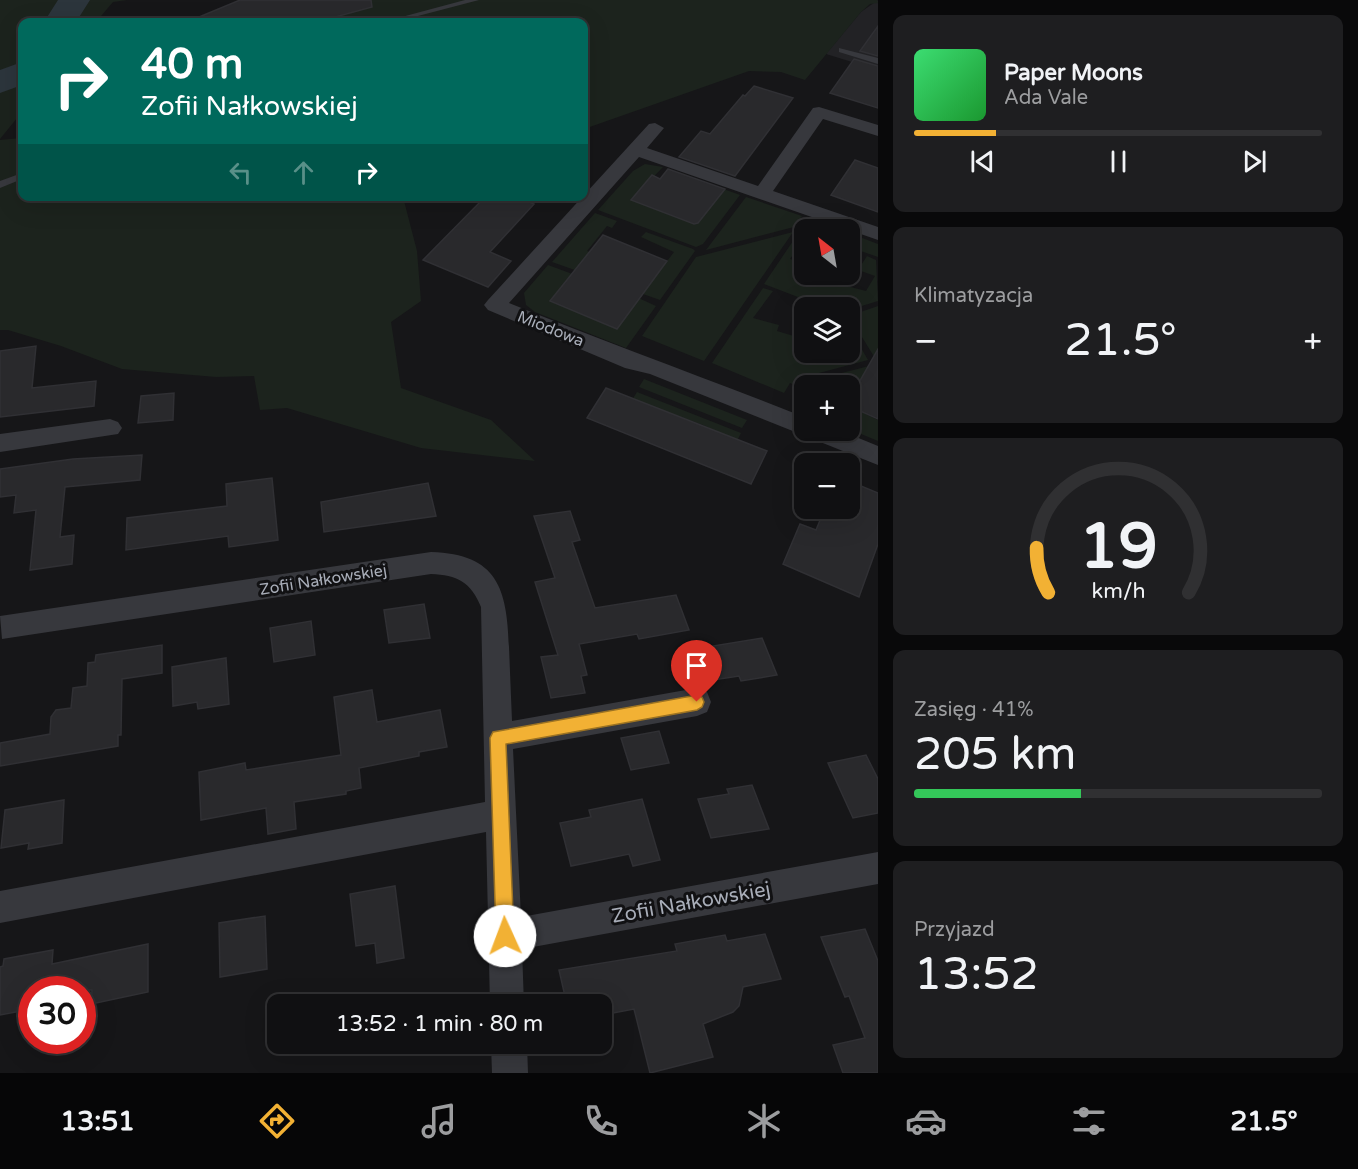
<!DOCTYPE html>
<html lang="pl">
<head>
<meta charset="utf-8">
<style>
  body { margin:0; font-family:"Varela Round",sans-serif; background:#1e1e20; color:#f1f3f6; height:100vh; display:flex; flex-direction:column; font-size:22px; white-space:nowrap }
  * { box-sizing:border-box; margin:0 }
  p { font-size:20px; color:#9c9d9f }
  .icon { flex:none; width:33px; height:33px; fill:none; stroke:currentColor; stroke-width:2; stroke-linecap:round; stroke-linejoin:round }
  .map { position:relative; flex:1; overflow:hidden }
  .sheet { display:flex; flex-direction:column; gap:15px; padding:15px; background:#09090a; width:480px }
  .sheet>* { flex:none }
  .top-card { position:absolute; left:18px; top:18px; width:570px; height:183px; border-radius:12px; box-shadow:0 6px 24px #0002,0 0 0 2px #303032; background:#00695c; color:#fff; overflow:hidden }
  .needle { width:39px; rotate:329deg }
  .tools { position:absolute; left:794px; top:219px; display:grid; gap:12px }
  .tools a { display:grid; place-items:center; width:66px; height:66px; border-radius:12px; background:#101012; box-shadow:0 6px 24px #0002,0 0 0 2px #303032; font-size:30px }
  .speed { position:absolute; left:18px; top:976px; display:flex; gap:12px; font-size:30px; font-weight:700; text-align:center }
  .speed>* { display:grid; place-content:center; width:78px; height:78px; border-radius:50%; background:#101012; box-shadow:0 6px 24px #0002,0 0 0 2px #303032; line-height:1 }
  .speed .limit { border:9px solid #d22; background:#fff; color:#111 }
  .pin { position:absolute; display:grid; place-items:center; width:51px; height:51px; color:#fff; margin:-62px -26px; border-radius:50% 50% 50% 0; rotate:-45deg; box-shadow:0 0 6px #0007 }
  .pin .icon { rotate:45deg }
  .me { position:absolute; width:66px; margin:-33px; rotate:358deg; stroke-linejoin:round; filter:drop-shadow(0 0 4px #0008) }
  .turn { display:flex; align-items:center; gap:21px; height:126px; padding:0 24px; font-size:27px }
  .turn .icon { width:78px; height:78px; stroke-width:2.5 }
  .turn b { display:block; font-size:42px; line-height:51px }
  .lanes { display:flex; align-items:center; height:57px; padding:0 24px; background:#0003; justify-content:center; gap:30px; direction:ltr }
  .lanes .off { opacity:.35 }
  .big { font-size:45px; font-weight:600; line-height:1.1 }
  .sheet .tile { flex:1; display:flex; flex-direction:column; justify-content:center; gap:9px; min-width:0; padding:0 21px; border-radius:12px; background:#1e1e20 }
  .sheet .dial { align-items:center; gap:0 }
  .dial svg { height:156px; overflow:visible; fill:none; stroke:#303032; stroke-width:7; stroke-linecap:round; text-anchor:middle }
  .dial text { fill:#f1f3f6; stroke:none }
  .song { display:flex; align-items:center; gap:18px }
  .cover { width:72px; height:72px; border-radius:9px; background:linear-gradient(135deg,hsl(140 70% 55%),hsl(130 70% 35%)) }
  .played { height:6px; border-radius:3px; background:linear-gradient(90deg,#f2b134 20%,#303032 20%) }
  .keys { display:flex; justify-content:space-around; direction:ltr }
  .heat { display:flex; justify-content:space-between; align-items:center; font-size:33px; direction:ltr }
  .charge { height:9px; border-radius:4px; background:linear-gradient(90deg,#34c759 41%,#303032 0) }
  .trip { position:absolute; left:267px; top:994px; width:345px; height:60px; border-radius:12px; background:#101012; box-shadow:0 6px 24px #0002,0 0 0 2px #303032; font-weight:600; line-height:60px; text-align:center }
  .tabs { display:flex; height:96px; justify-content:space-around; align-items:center; background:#060607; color:#9c9d9f }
  .tabs .icon { width:42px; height:42px }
  .tabs .active { color:#f2b134 }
  .tabs b { font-size:27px; color:#f1f3f6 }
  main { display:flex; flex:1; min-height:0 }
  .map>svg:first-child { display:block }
  .built { fill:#222225 }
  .green { fill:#1c231d }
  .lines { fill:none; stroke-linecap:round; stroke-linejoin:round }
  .river { fill:#2c353c; fill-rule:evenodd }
  .building { fill:#29292c; stroke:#303034; stroke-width:1.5 }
  .lane { fill:#37383d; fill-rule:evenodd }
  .street { fill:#37383d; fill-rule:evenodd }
  .route { fill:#f2b134; stroke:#9d7322; stroke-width:1.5 }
  .labels { text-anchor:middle; stroke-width:6; stroke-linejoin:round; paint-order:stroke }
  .street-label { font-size:16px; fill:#a8adb8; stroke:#111113 }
  .near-street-label { font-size:20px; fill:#a8adb8; stroke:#111113 }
</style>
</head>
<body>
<main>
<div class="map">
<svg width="878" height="1073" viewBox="0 0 878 1073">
  <rect width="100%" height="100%" fill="#161618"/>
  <path class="built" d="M878,0v70l-52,-16 35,-42z"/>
  <path class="green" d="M0,0h127l-14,2 -17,20h-74v90l-22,27z
    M361,0h516l1,3 -8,1 -9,8 -56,68 -24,-8 -32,-1 -165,58v-107h-266z
    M22,138v58l381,1 14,54 4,50 -30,21 10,66 90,32 44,41 -114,-13 -134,-40 -27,2 -6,-34 -38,1 -94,-8 -61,-23 -53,-16h-8v-190z
    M645,164l18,3 -30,31 21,8 39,-28 47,17 -37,49 -7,3 -98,-37 35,-39z
    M746,197l56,19 -8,11 -88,23z
    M595,213l22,8 -5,7 -5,-2 -20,25 68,26 19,-25 -33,-15 5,-5 47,17 2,2 -35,49 -108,-38z
    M793,232l-89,129 -62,-25 54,-79z
    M799,232l5,2v10l-3,-1 -11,16 14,4v11l26,1 11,4 -2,5 27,7 9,-15 -17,-6 9,-14 9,4 2,41 -29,9v-2l-25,-1 -60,-23z
    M849,233l29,11v13l-29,-10z
    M548,265l38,14 -4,6 -15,-6 -17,22 84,-5 22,10 -30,42 -91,-36 -9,-7 -2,-12z
    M763,288l10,3 -20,27 26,7 -2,6 27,8 -2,5 2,8h45v-25l19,33 -49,13 -6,12 -9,1v2l-14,-5 -6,10 -72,-30z
    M878,306v57l-29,-47z
    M873,365l-24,35v-14h-29l6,-9z
    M644,379l103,41 -5,8 -103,-41z
    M637,392l104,41 -4,8 -34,-16 -71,-25z
    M849,406l29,14v21l-29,-12z"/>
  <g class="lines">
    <path class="river" d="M58,0h32l-14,22h-32z
      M22,62v23l-22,8v-23z"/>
  </g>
  <path class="building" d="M240,0h131l1,7 -55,15h-130z
    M878,26v30l-18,-5z
    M854,59l24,7v42l-48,-15z
    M754,86l39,12 -58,78 -56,-19 22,-26 9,3 33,-39 2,1z
    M855,160l23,8v44l-47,-17z
    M668,169l57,20 -27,34 -4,1 -63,-24 21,-25 8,4z
    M486,196h29l19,8 -44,48 21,9 -23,26 -65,-27z
    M603,235l64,26 -50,68 -67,-28z
    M36,346l-4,42 64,-7 -2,25 -94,11v-66z
    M878,349v70l-29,-13v-6z
    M606,388l161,63 -16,33 -164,-66z
    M174,393l-1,27 -35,3 3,-27z
    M142,455l-2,25 -75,7 -5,50 14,-2 -2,29 -42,6 6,-60 -22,3 2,-18 -16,2v-28l73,-10z
    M272,478l6,62 -49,7 -1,-11 -102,14 1,-32 100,-12 -1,-22z
    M849,481l29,12v51l-19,53 -76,-33 17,-40 16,6 9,-22h24z
    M428,483l8,33 -112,16 -3,-30z
    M570,511l10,29 -8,2 23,66 81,-13 13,35 -50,9 -2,-5 -58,10 8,31 -6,1 4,17 -34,5 -10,-41 17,-2 -23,-73 20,-4 -21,-62z
    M424,604l6,34 -41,5 -5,-33z
    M311,621l4,34 -41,7 -4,-34z
    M762,638l15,37 -36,6 -2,-5 -52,8 -11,-32z
    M162,645v28l-40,6 -1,56h-3v11l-118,20v-23l50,-9 1,-17 5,-7 15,-2 2,-20 14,-2 1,-23 7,-1 1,-7z
    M226,658l3,46 -31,5 -1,-7 -24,4 -1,-39z
    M372,690l5,32 63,-12 7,37 -28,5v4l-60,12 2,20 -15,3v3l-52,8 2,27 -28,5 -2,-26 -65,12 -2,-48 46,-9 1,7 95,-15 -7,-58z
    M659,731l10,32 -38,7 -10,-32z
    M866,755l12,24v34l-25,5 -25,-55z
    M752,785l17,44 -58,9 -13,-39 31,-5 -2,-5z
    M642,799l18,61 -27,6 -4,-12 -58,12 -11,-43 31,-6 -2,-7z
    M64,800l-2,43 -34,6 1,-6 -28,5 4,-38z
    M395,886l9,72 -27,5 -2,-20 -19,3 -6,-52z
    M265,916l2,53 -47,8 -1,-54z
    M865,929l13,32v112h-35l-10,-28 32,-7 -16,-42 -4,1 -24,-60z
    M765,934l16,45 -38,8 -4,19 -6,6 -30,12 10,33 -63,16 -16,-64 -32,6v-10h-35l-8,-35 118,-19 -2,-7 50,-9 2,6z
    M148,944v48l-57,12 1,-14h-60v19l-32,6v-48l3,-1 1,-7 49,-9 -1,14z"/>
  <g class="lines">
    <path class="lane" d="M465,0h14l-84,22h-12z
      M839,48l39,10v6l-39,-12z
      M22,173v6l-22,9v-7z"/>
    <path class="street" d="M819,107l59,18v11l-55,-17 -50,72 105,36v13l-239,-83 -130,146c98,40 197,75 295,114v13h35l39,16v19l-228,-91 -25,-6 -137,-58 -4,-5 4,-5 161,-176 6,-1 9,5 -17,20 111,38 55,-78z
      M110,419l8,3 4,6 -4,6 -118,18v-18z
      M431,552c67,2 76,37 78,95 1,25 2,50 3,74l185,-33 10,4 4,10 -4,10 -10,4 -184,33 8,168 357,-65v32l-356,65 2,56h-34l-4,-173 -486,91v-32l485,-89 -4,-195c-10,-25 -24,-32 -50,-33l-429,65 -2,-23z
      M491,1044h36l1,29h-36z"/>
  </g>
  <path class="route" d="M697,695l5,2 2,5 -2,5 -5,3 -191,34 8,192 -3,6 -6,3 -7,-3 -2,-6 -6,-198 3,-6z"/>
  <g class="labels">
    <g class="street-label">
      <text transform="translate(551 328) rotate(22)" y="6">Miodowa</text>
      <text transform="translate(323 579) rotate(-9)" y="6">Zofii Nałkowskiej</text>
    </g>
    <g class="near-street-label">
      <text transform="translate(691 902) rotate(-10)" y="7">Zofii Nałkowskiej</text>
    </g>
  </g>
</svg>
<div class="tools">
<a><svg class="needle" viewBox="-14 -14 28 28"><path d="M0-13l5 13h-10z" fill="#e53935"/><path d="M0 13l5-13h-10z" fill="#9c9d9f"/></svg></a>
<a><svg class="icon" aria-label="layers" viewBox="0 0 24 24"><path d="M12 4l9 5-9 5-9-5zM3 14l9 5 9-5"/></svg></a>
<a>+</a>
<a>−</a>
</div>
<div class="speed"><div class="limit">30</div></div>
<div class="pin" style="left:697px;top:702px;background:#d93025"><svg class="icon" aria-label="arrive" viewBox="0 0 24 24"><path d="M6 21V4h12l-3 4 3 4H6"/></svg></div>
<svg class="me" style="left:505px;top:936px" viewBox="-20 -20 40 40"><circle r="19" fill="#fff"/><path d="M0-13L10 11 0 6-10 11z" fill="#f2b134"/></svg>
<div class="trip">13:52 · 1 min · 80 m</div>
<div class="top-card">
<div class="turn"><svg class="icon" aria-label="right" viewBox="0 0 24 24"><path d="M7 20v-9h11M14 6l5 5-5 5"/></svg><div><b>40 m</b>Zofii Nałkowskiej</div></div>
<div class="lanes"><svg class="icon off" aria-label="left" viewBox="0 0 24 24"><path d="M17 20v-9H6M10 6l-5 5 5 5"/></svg><svg class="icon off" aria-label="ahead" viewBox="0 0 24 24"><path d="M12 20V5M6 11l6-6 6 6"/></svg><svg class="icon" aria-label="right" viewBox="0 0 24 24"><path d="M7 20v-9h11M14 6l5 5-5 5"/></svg></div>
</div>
</div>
<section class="sheet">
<div class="tile">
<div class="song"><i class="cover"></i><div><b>Paper Moons</b><p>Ada Vale</p></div></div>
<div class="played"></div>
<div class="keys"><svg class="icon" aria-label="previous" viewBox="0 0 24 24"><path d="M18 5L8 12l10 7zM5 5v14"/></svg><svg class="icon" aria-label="pause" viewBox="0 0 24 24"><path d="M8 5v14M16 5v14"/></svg><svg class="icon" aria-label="next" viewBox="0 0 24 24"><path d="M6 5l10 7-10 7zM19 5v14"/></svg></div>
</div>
<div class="tile"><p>Klimatyzacja</p>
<div class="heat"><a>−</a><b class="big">21.5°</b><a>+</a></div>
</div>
<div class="tile dial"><svg viewBox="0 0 100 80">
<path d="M14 69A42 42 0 1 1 86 69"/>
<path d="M14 69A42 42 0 0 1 8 46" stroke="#f2b134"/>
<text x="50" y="56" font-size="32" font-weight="700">19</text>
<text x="50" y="72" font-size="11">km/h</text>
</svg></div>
<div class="tile"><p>Zasięg · 41%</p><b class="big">205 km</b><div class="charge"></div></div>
<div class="tile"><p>Przyjazd</p><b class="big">13:52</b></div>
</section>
</main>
<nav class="tabs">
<b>13:51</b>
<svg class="icon active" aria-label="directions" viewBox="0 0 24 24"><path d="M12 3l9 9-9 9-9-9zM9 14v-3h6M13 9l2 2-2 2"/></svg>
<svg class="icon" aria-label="music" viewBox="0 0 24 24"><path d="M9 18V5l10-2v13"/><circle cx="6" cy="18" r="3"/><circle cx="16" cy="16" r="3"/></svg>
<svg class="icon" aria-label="phone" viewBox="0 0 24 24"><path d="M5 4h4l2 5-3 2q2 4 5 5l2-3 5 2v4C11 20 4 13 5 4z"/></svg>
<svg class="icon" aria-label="climate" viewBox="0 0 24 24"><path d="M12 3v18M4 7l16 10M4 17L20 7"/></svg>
<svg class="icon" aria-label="car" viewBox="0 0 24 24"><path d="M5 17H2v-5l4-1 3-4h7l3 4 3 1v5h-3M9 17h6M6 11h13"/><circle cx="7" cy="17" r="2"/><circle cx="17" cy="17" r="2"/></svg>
<svg class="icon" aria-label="filters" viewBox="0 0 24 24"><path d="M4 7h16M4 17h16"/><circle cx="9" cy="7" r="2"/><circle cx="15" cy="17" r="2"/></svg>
<b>21.5°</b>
</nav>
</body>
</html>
